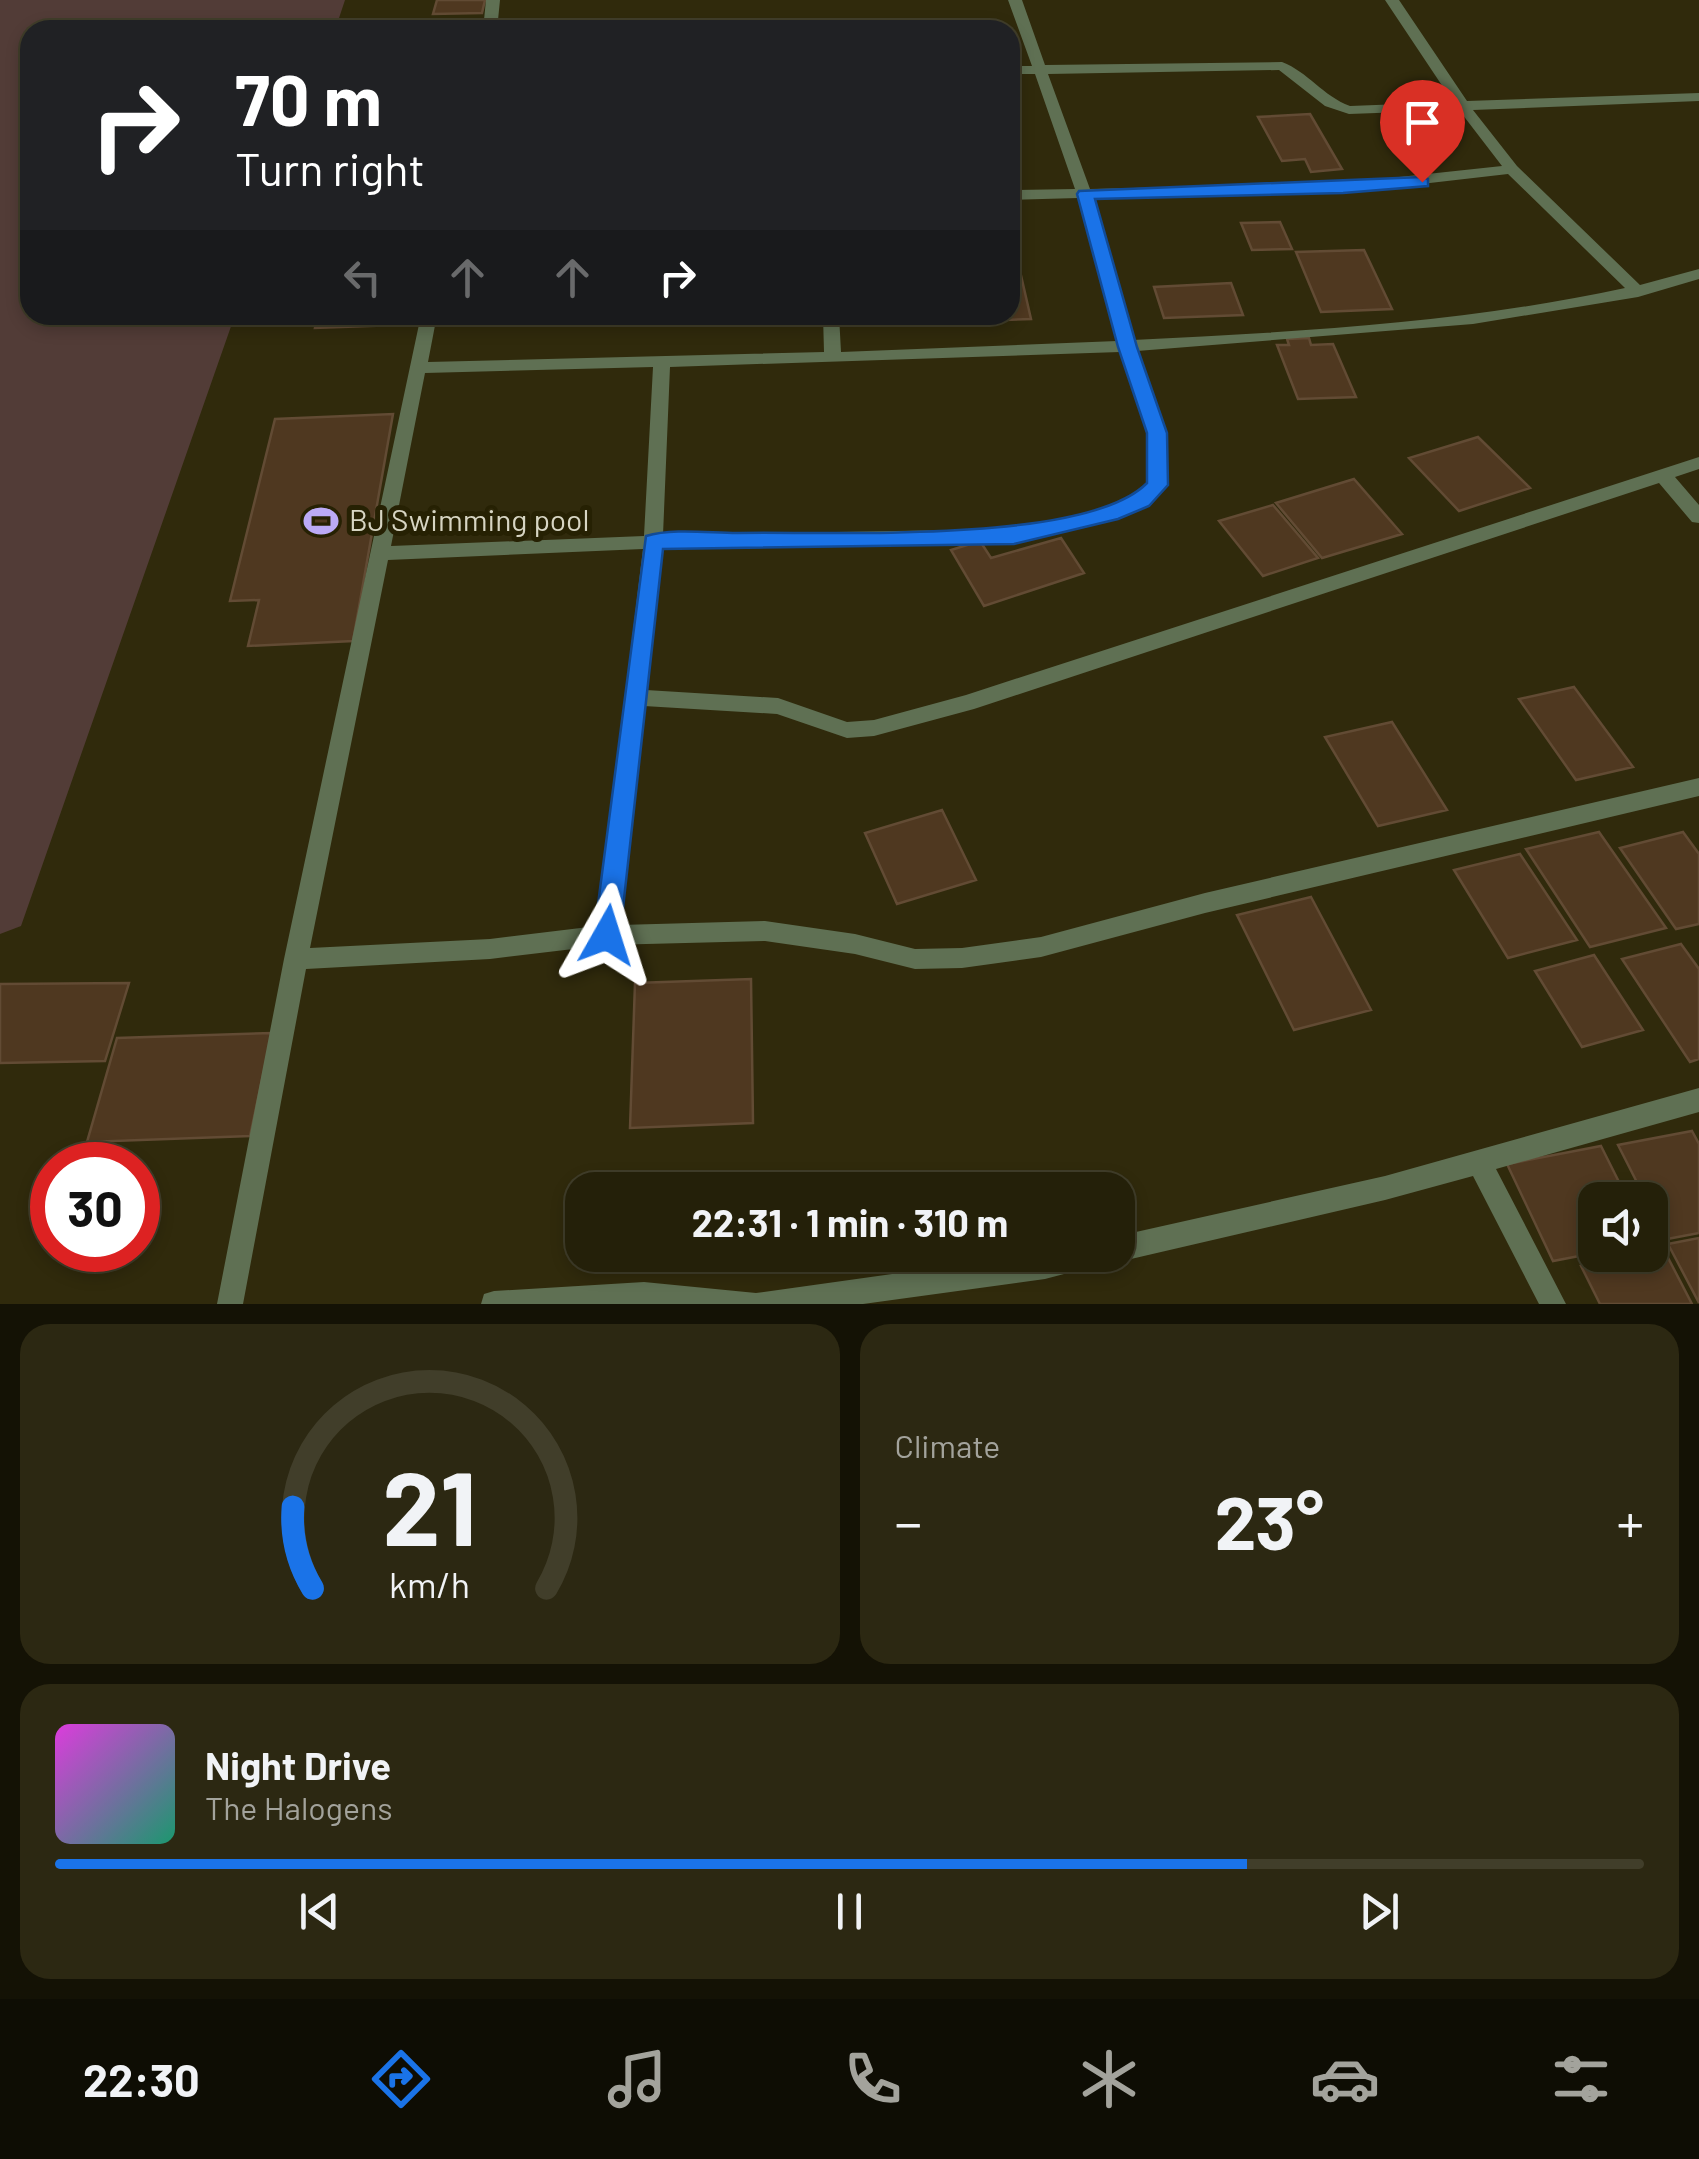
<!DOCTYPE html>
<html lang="en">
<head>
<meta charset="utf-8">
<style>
  body { margin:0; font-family:Barlow,sans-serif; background:#2c2812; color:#f1f3f6; height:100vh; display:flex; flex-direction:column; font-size:38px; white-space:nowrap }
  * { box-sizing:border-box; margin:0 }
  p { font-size:32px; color:#a3a39c }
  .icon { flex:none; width:55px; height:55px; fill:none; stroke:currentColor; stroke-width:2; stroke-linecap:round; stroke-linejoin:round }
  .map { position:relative; height:1304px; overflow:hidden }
  .side { display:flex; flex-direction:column; gap:20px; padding:20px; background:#141205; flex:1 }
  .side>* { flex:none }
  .hud { position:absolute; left:20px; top:20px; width:1000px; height:305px; border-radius:30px; box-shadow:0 5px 15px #0003,0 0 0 2px #413e2a; background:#202124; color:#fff; overflow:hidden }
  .fabs { position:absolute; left:1578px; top:1182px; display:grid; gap:20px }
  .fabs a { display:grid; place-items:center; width:90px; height:90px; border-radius:20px; background:#242009; box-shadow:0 5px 15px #0003,0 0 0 2px #413e2a; font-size:50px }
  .speed { position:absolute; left:30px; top:1142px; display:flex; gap:20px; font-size:50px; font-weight:700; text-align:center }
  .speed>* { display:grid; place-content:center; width:130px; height:130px; border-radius:50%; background:#242009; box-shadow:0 5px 15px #0003,0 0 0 2px #413e2a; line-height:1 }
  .speed .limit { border:15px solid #d22; background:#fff; color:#111 }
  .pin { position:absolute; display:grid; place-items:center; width:85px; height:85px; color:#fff; margin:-102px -42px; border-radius:50% 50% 50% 0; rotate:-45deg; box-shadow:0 0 10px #0007 }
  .pin .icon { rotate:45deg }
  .me { position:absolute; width:110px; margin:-55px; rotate:6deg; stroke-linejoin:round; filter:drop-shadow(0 0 8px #0008) }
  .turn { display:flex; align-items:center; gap:35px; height:210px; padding:0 50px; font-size:45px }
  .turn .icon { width:130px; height:130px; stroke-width:2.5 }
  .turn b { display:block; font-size:70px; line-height:85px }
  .lanes { display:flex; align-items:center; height:95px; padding:0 50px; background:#0003; justify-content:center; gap:50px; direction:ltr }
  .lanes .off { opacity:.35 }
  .big { font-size:75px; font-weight:700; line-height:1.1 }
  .side .widget { flex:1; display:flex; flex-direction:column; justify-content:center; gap:15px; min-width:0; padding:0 35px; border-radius:30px; background:#2c2812 }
  .side .dial { align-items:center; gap:0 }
  .dial svg { height:260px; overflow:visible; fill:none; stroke:#413e2a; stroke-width:7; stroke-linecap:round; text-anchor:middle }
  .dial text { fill:#f1f3f6; stroke:none }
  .song { display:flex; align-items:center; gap:30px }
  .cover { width:120px; height:120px; border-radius:15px; background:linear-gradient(135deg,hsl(300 70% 55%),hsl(160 70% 35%)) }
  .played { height:10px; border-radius:5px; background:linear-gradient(90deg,#1a73e8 75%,#413e2a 75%) }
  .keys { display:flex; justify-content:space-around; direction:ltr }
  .heat { display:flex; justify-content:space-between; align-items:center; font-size:55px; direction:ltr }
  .side .tiles { flex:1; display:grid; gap:20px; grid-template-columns:1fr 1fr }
  .widget:last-child { grid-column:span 2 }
  .trip { position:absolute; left:565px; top:1172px; width:570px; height:100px; border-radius:30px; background:#242009; box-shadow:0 5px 15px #0003,0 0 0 2px #413e2a; font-weight:700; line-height:100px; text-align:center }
  .tab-bar { display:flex; height:160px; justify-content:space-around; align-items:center; background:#0e0d04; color:#a3a39c }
  .tab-bar .icon { width:70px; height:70px }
  .tab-bar .current { color:#1a73e8 }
  .tab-bar b { font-size:45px; color:#f1f3f6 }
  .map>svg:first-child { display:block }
  .green { fill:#523c37 }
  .building { fill:#4f3820; stroke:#624b34; stroke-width:2.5 }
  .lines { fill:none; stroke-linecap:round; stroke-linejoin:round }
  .street { fill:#5f7053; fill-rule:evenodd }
  .route { fill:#1a73e8; stroke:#114b97; stroke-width:2.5 }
  .labels { text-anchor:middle; stroke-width:10; stroke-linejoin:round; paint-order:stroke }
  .poi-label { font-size:30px; fill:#d7d5c3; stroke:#262103; text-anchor:start }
</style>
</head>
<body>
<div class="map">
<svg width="1699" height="1304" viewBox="0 0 1699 1304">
  <rect width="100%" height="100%" fill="#302a0c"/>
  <path class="green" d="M0,0h345l-10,30h-305v285h205l-214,611 -21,8z"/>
  <path class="building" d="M437,0h48l-3,13 -49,1z
    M1310,114l32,55 -31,3 -6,-13 -23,2 -24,-44z
    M1280,222l12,27 -40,1 -11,-27z
    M1364,250l28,59 -71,3 -25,-60z
    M1010,258h7l14,61 -75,3 -1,-7h55z
    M1231,283l12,32 -79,3 -10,-31z
    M318,315h109l-2,9 -110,4z
    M1309,338l2,7 22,-1 23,53 -58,2 -21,-54h12l-2,-6z
    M393,414l-40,227 -105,5 11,-46 -29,1 45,-182z
    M1478,437l52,51 -71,23 -50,-53z
    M1354,479l48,55 -80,24 -46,-55z
    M1273,505l45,53 -55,18 -44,-55z
    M1061,538l23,35 -100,33 -33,-56 29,-9 11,17z
    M1574,687l59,80 -57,13 -57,-81z
    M1392,722l55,88 -69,16 -53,-89z
    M942,810l34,70 -79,24 -32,-71z
    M1599,832l67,96 -76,19 -64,-98z
    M1683,832l16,22v70l-23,5 -56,-81z
    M1520,854l57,86 -69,18 -54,-88z
    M1311,897l60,113 -77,20 -57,-115z
    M1681,944l18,25v90l-9,3 -68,-103z
    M1594,955l49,75 -61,17 -47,-76z
    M751,979l2,144 -123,5 5,-145z
    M129,983l-24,78 -105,2v-79z
    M272,1033l-22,103 -163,6 30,-104z
    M1692,1131l7,13v89l-32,6 -17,-39h-4l-28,-55z
    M1601,1146l27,54h-33v53l-42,8 -46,-97z
    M1699,1238v65l-31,-59z
    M1664,1250l28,54h-92l-19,-38z"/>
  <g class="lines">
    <path class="street" d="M486,0h14l-3,30h-14z
      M1008,0h14l23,65 237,-3c26,10 41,34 68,44l103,-4 -68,-102h14l68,101 232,-8v8l-226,9 44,56 123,119 59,-16v10l-61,18 -165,27 -336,27 29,82 1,52 -18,21 -31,13 -104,24 -352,6 -16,141 132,8 69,24 27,-2 92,-25 733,-238v12l-24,8 24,28v18l-7,-1 -33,-39 -685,226 -100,27 -27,2 -70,-24 -133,-8 -24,219 145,-4 90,13 60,15 47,-1 79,-11 164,-44 494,-115v18l-494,117 -164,44 -79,11 -47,1 -60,-15 -90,-13 -158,4 -117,14 -184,10 -63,335h-26l67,-345 137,-644h16l-9,47 396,-10 -1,-37h16l2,37 276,-11 -39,-143 -68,2v-10l65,-1 -40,-115h-25v-8h22zM1279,70l46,36 24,8 110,-4 43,56 -159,17 -253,6 -42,-115zM1508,174l117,114c-161,35 -327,44 -492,52l-40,-142 250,-5zM1120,352l28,81 1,50 -14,13 -28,13 -93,20 -351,6 7,-168zM653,367l-9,169 -253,10 34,-173zM643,549l-46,377 -107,13 -180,9 78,-388z
      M1699,1088v24l-203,57 70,135h-27l-66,-128 -88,24 -267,62 -11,-7h11v-19l267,-60z
      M1028,1255h78l-4,9 -57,15 -182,25h-382l3,-10 10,-3 150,-9 112,11z"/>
  </g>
  <path class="route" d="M1422,177l6,2v7l-85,7 -248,6 42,148 30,86 1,52 -19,21 -31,13 -104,25 -351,5 -43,386 -3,8 -10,4 -9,-4 -4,-8 52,-399c27,-8 63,-3 91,-3 91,-2 349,12 410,-50v-50l-29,-86 -41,-153 2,-3z"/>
  <defs>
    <g id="stadium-bare" transform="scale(2.7)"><path d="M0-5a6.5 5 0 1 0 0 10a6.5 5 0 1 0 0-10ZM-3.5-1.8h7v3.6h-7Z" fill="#bbaaf6" stroke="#262103" stroke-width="2.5" paint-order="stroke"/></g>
  </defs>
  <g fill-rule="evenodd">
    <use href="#stadium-bare" x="321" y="521"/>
  </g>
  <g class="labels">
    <g class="poi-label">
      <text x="349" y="531">BJ Swimming pool</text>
    </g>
  </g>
</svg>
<div class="fabs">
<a><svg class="icon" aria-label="sound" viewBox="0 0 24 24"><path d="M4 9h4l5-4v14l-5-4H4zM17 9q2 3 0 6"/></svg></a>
</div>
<div class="speed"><div class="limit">30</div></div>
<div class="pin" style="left:1422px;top:182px;background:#d93025"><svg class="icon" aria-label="arrive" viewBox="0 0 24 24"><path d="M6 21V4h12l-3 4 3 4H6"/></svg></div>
<svg class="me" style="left:607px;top:935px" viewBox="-20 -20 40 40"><path d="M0-17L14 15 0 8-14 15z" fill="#1a73e8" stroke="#fff" stroke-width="4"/></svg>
<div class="trip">22:31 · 1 min · 310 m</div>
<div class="hud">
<div class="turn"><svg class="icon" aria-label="right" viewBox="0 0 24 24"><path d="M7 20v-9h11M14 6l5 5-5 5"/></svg><div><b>70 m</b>Turn right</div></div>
<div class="lanes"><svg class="icon off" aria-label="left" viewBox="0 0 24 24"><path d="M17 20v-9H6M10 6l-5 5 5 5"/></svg><svg class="icon off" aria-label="ahead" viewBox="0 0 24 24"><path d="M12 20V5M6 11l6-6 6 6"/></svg><svg class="icon off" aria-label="ahead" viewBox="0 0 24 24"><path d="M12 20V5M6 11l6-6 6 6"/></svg><svg class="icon" aria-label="right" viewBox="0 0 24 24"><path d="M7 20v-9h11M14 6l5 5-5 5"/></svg></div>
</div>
</div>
<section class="side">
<div class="tiles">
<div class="widget dial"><svg viewBox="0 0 100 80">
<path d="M14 69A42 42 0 1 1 86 69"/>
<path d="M14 69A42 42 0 0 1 8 44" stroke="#1a73e8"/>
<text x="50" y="56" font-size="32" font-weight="700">21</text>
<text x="50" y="72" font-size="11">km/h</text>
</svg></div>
<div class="widget"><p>Climate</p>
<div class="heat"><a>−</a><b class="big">23°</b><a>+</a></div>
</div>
<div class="widget">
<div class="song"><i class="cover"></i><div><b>Night Drive</b><p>The Halogens</p></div></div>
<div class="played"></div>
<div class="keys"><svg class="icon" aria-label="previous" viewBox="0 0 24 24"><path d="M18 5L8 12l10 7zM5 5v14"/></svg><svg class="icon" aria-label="pause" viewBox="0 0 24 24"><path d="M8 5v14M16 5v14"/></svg><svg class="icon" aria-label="next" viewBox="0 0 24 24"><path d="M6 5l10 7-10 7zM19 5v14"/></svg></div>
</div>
</div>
</section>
<nav class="tab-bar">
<b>22:30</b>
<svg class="icon current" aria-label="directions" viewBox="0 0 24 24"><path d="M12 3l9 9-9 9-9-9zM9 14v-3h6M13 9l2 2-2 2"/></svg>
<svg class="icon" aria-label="music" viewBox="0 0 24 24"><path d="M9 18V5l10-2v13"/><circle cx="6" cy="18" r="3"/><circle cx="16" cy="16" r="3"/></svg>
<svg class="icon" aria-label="phone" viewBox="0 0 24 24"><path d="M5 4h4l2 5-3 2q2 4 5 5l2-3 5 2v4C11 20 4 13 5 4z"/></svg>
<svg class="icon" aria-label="climate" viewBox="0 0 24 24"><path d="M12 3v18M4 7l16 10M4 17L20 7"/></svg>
<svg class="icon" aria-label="car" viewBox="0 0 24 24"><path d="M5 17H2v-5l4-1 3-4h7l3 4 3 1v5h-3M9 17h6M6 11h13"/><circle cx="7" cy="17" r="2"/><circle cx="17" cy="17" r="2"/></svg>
<svg class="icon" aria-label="filters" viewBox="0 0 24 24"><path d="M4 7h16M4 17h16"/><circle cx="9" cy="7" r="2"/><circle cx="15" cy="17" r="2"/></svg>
</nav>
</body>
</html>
